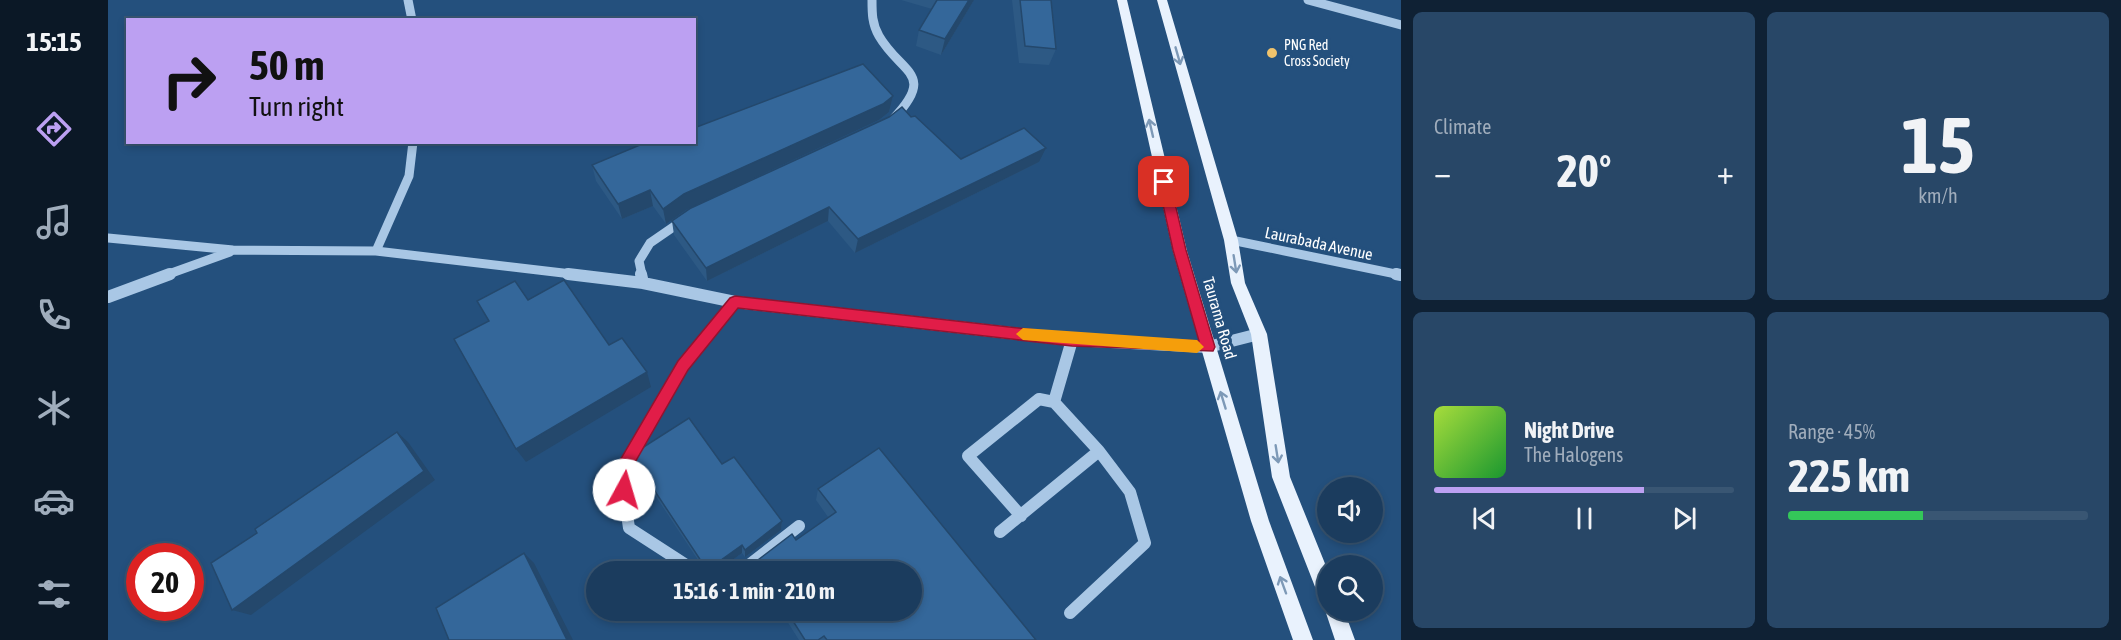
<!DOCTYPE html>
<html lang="en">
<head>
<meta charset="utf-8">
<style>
  body { margin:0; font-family:"Asap Condensed",sans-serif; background:#284767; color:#f1f3f6; height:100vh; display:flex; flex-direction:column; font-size:22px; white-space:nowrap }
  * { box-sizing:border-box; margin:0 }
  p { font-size:20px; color:#a0adbc }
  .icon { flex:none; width:33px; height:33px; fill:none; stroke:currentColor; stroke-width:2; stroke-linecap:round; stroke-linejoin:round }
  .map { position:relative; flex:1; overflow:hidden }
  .sheet { display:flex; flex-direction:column; gap:12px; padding:12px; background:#0f2134; width:720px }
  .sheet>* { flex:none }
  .banner { position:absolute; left:18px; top:18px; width:570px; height:126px; border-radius:0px; box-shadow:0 3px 9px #0003,0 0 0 2px #395673; background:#bca0f2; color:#111; overflow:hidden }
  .fabs { position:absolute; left:1209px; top:477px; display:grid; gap:12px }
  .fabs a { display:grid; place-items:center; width:66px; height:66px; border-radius:50%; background:#1b3c5e; box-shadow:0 3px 9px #0003,0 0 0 2px #395673; font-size:30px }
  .speed { position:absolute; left:18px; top:543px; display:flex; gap:12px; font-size:30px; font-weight:700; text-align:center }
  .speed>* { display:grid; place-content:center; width:78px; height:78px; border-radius:50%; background:#1b3c5e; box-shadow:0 3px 9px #0003,0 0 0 2px #395673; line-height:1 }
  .speed .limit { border:9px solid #d22; background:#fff; color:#111 }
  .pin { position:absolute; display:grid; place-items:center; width:51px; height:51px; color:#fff; margin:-26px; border-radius:12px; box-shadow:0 3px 9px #0006 }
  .me { position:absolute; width:66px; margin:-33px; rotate:6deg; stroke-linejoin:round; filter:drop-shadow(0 0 4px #0008) }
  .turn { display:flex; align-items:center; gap:21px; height:126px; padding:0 24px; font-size:27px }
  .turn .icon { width:78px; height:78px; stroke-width:2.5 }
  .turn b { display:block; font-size:42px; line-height:51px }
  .big { font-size:45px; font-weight:700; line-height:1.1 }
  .sheet .card { flex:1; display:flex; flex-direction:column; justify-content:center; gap:9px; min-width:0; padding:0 21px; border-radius:9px; background:#284767 }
  .sheet .dial { align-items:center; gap:0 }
  .dial b { font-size:78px; line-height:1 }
  .song { display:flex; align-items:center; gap:18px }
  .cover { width:72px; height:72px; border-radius:9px; background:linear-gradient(135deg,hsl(80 70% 55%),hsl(130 70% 35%)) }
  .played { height:6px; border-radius:3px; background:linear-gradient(90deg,#bca0f2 70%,#395673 70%) }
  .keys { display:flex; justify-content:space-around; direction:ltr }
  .heat { display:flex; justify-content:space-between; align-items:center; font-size:33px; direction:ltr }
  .charge { height:9px; border-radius:4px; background:linear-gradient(90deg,#34c759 45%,#395673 0) }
  .sheet .tiles { flex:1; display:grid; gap:12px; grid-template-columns:repeat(2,1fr) }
  .trip { position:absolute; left:478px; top:561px; width:336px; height:60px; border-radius:30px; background:#1b3c5e; box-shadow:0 3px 9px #0003,0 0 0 2px #395673; font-weight:700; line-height:60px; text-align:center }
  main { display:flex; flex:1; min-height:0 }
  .menu { display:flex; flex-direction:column; width:108px; justify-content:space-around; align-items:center; background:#0b1826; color:#a0adbc }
  .menu .icon { width:42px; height:42px }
  .menu .current { color:#bca0f2 }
  .menu b { font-size:27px; color:#f1f3f6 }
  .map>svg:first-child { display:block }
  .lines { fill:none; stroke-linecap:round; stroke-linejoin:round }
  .minor-far1 { stroke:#a9c7e5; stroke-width:9 }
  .minor { stroke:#a9c7e5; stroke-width:12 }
  .major { fill:#e9f2fd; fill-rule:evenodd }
  .wall { fill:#2d5984 }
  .shaded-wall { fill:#24486c }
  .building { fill:#34679a; stroke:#24486c; stroke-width:1.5 }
  .oneway { stroke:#7d99b7 }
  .route { fill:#e11d48; stroke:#92132f; stroke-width:1.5 }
  .slow { fill:#f59e0b }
  .poi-dot { fill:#f0c36c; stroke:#24507d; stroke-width:2 }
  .labels { text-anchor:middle; stroke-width:6; stroke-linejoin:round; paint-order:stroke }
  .far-poi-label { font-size:14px; fill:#fff; stroke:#24507d; text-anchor:start }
  .street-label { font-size:16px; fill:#fff; stroke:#24507d }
</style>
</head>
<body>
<main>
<nav class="menu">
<b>15:15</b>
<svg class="icon current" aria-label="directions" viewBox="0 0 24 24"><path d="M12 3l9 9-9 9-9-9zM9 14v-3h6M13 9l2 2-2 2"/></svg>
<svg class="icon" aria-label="music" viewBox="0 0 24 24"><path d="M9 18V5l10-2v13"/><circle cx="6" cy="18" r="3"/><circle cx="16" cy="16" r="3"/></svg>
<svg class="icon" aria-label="phone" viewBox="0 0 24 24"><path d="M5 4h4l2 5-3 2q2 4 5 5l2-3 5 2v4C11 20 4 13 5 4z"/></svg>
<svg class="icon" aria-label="climate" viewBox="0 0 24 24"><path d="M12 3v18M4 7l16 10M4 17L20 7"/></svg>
<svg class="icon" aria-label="car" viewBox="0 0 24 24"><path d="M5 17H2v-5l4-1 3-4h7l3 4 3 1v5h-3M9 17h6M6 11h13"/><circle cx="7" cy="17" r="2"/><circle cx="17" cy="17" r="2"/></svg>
<svg class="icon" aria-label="filters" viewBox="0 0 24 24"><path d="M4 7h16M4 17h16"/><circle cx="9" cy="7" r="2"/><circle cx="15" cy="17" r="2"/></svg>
</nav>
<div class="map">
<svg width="1293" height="640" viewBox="0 0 1293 640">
  <rect width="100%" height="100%" fill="#24507d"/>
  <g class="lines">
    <path class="minor-far1" d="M300,0l4,20
      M764,0c0,13 0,24 7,36 22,38 58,37 14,83
      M1200,0l93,25
      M0,238l125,12 143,1 204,24
      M1123,240l170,35
      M268,251l33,-75 4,-34
      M58,275l64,-23
      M534,275l-3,-14 11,-18 32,-22"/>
    <path class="minor" d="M460,274l75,9 92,19 337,38 136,7 51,-13
      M533,274l2,9
      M1288,274l5,1
      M0,297l62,-23
      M913,516l-53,-60 71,-57 15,3
      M892,532l99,-81
      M589,572l-68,-44 -8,-56 62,-106 52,-64
      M632,572l59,-46
      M962,613l75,-70 -15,-51 -31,-41 -45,-49 18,-62"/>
    <path class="major" d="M1009,0h10l60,251 82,270 44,119h-20l-42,-119 -78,-270z
      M1049,0h10l71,240 7,43 22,51 23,143 38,94v39h16l11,30h-20l-10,-30 2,-6 -6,-2 -49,-125 -21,-143 -20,-51 -7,-43z"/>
  </g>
  <path class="wall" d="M793,0h73l-33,55 -25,-9 3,-16 13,-21z
    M904,0h39l5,49 -7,16 -30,-2z
    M785,96l-4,16 -10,8 -193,90 -20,14 -13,-18 -31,13 -26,-38 -4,-16z
    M803,117l50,42 78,3 -184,91 -27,-32 -121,60 -33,-46 -2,-14z
    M523,455l91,9 60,57 -1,9 -36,27 -3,-4 -26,19h-10l-71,-107z
    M710,489l218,151h-237l-19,-30h132v-38h-158v-9l42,-23 32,-23 -12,-17z"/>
  <path class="shaded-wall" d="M861,0h5l-33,55 4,-16z
    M785,96l-4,16 -10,8 -193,90 -20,14 -3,-15 21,-15z
    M938,148l-7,14 -184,91 3,-14z
    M542,190l3,16 -31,13 -4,-15z
    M721,207l-1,14 -121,60 -1,-13z
    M539,372l4,15 -125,75 -10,-13z
    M289,432l11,10 27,38 -184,135 -19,-5z
    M674,521l-1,9 -36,27v-7z
    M634,545v8l-26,19h-8l-1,-2z
    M416,553l10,10 39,77h-6z"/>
  <path class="building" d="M829,0h32l-24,39 -26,-9z
    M912,0h31l5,49 -31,-3z
    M755,64l30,32 -10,8 -199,90 -21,15 -13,-19 -32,14 -26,-39 55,-23h47v-14z
    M794,107l9,10 4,-1 46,43 63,-31 22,20 -188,91 -29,-32 -123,61 -34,-47 19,-13 198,-91z
    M456,280l45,65 13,-7 25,34 -131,77 -62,-110 35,-18 -12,-20 38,-20 13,19z
    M581,418l33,46 12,-7 48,64 -37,29 -3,-5 -35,25 -76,-115z
    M289,432l27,39 -192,139 -21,-47 46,-30 -2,-4z
    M771,448l157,192h-209l-3,-4 -6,4h-13l-19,-30h126v-38h-152l-6,-9 38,-29 4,6 40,-28 -18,-23z
    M416,553l43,87h-118l-13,-32z"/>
  <defs><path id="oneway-shaft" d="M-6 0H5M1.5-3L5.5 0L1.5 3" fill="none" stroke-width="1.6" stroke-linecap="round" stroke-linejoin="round" transform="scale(1.5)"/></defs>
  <g class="oneway">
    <use href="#oneway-shaft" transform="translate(1070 56) rotate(74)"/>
    <use href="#oneway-shaft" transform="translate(1043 128) rotate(-103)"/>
    <use href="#oneway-shaft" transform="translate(1127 264) rotate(81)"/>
    <use href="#oneway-shaft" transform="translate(1115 400) rotate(-107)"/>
    <use href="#oneway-shaft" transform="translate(1169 454) rotate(81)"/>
    <use href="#oneway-shaft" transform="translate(1175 585) rotate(-110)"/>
  </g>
  <path class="route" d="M1056,178l6,4 16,68 29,97 -2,4 -141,-5 -334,-38 -50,62 -59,103 3,17 -2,6 -6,2 -6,-2 -4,-24 2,-5 62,-106 52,-63 5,-2 337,38 127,7 -26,-91 -15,-68z"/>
  <path class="slow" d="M915,328l174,12 7,7 -7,6 -174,-13 -7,-6z"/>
  <circle class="poi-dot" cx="1164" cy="53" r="6"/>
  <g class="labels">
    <g class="far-poi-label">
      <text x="1176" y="50">PNG Red<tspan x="1176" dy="16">Cross Society</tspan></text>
    </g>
    <g class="street-label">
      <text transform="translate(1211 243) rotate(12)" y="6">Laurabada Avenue</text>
      <text transform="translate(1112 318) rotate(74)" y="6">Taurama Road</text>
    </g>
  </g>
</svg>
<div class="fabs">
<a><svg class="icon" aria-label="sound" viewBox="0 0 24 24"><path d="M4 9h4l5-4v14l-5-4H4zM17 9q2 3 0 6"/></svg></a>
<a><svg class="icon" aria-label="search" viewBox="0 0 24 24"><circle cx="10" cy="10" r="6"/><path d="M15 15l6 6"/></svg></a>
</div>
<div class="speed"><div class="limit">20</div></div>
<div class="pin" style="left:1056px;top:182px;background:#d93025"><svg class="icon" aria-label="arrive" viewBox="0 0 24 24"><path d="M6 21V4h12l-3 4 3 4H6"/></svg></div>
<svg class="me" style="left:516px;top:490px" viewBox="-20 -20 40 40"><circle r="19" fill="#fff"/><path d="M0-13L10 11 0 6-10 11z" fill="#e11d48"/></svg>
<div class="trip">15:16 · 1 min · 210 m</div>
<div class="banner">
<div class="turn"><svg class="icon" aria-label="right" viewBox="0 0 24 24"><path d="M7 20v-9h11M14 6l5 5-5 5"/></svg><div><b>50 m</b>Turn right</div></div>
</div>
</div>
<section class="sheet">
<div class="tiles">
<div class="card"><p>Climate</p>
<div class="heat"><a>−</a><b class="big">20°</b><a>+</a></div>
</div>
<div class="card dial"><b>15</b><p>km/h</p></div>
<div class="card">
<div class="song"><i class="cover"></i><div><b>Night Drive</b><p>The Halogens</p></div></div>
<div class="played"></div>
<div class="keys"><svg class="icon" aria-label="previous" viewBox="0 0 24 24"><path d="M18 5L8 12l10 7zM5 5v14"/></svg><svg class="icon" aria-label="pause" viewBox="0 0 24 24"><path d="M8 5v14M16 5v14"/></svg><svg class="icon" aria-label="next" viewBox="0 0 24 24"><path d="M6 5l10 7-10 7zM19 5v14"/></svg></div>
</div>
<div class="card"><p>Range · 45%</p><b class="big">225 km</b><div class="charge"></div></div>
</div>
</section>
</main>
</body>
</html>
